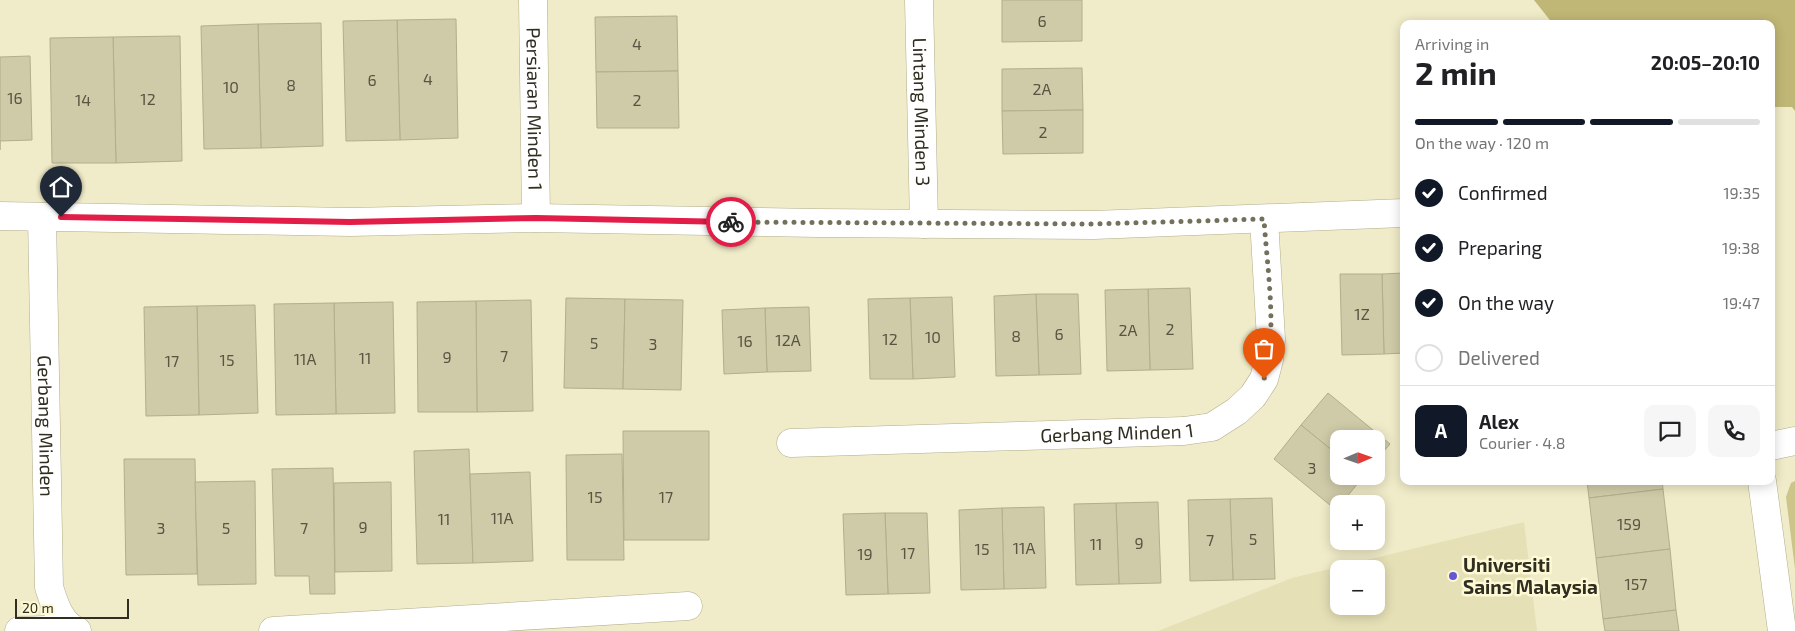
<!DOCTYPE html>
<meta charset="utf-8">
<style>
:root{--surface:#fff;--page:#f6f6f6;--text:#202124;--muted:#757577;--line:#e0e0e0;--accent:#111827}
body{margin:0;font-family:"Exo 2",sans-serif;background:var(--page);color:var(--text);height:100vh;display:flex;flex-direction:column;font-size:19px;white-space:nowrap}
*{box-sizing:border-box;margin:0}
p{font-size:16px;color:var(--muted)}
.icon{flex:none;width:28px;height:28px;fill:none;stroke:currentColor;stroke-width:2;stroke-linecap:round;stroke-linejoin:round}
.map{position:relative;flex:1;overflow:hidden}
.sheet{position:absolute;left:1400px;top:20px;width:375px;height:465px;display:flex;flex-direction:column;background:var(--surface);border-radius:10px;box-shadow:0 2px 12px #0003}
.sheet>*{flex:none}
.needle{width:32px;rotate:88deg}
.buttons{position:absolute;left:1330px;top:430px;display:grid;gap:10px}
.buttons a{display:grid;place-items:center;width:55px;height:55px;border-radius:10px;background:var(--surface);box-shadow:0 2px 12px #0003;font-size:25px}
.scale{position:absolute;left:15px;bottom:12px;width:114px;box-sizing:border-box;padding-left:5px;border:2px solid #302e20;border-top:0;font-size:14px;line-height:18px;white-space:nowrap;color:#302e20;-webkit-text-stroke:4px #fdf9d5;paint-order:stroke}
.pin{position:absolute;display:grid;place-items:center;width:42px;height:42px;color:#fff;margin:-51px -21px;border-radius:50% 50% 50% 0;rotate:-45deg;box-shadow:0 0 5px #0007}
.pin .icon{rotate:45deg}
.courier{position:absolute;display:grid;place-items:center;width:50px;height:50px;margin:-25px;border:4px solid #e11d48;border-radius:50%;background:#fff;color:#222;box-shadow:0 1px 6px #0007}
.overview em{font-style:normal;font-weight:700}
.overview div{display:flex;flex-direction:column-reverse}
.overview{display:flex;align-items:center;justify-content:space-between;height:85px;padding:0 15px}
h1{font-size:32px;font-weight:700;line-height:38px}
.bar{display:grid;grid-template-columns:repeat(4,1fr);gap:8px 5px;align-content:center;height:60px;padding:0 15px}
.bar i{height:6px;border-radius:4px;background:var(--line)}
.bar .on{background:var(--accent)}
.bar p{grid-column:span 4}
.line{display:flex;align-items:center;gap:12px;padding:0 15px;border-top:1px solid var(--line)}
.line div{flex:1}
.round{display:grid;place-items:center;flex:none;width:52px;height:52px;border-radius:10px;background:var(--page)}
ol{padding:0 15px;list-style:none}
li{display:flex;align-items:center;gap:15px;height:55px}
li p{margin-inline-start:auto}
li .icon{padding:5px;border-radius:50%;background:var(--accent);color:#fff;stroke-width:4}
li:last-child{color:var(--muted)}
li i{width:28px;height:28px;border:2px solid var(--line);border-radius:50%}
.map>svg:first-child{display:block}
</style>
<div class="map">
<svg width="1795" height="631" viewBox="0 0 1795 631">
<rect width="100%" height="100%" fill="#f0ebc8"/>
<path fill="#e6e0b6" fill-rule="evenodd" d="M 1524,522 L 1537,631 L 1158,631 L 1292,578 ZM 1339,569 L 1376,569 L 1376,606 L 1339,606 Z"/>
<path fill="#ccc488" d="M 1795,481 L 1795,569 L 1786,497 L 1791,483 Z"/>
<path fill="#c0b776" d="M 1534,0 L 1795,0 L 1795,111 L 1792,107 L 1771,107 L 1771,24 L 1553,24 Z"/>
<g fill="#cfcba8" stroke="#b2ae8c">
<path d="M 1002,0 L 1082,0 L 1082,41 L 1002,42 Z"/>
<path d="M 677,16 L 678,71 L 596,72 L 595,17 Z"/>
<path d="M 456,19 L 458,138 L 400,140 L 397,20 Z"/>
<path d="M 397,20 L 400,140 L 346,141 L 343,21 Z"/>
<path d="M 321,23 L 323,146 L 261,148 L 258,24 Z"/>
<path d="M 258,24 L 261,148 L 204,149 L 201,26 Z"/>
<path d="M 180,36 L 182,161 L 116,163 L 113,37 Z"/>
<path d="M 113,37 L 116,163 L 52,163 L 50,38 Z"/>
<path d="M 30,56 L 32,140 L 0,141 L 0,150 L 0,57 Z"/>
<path d="M 1082,68 L 1083,110 L 1002,111 L 1002,69 Z"/>
<path d="M 678,71 L 679,128 L 597,128 L 596,72 Z"/>
<path d="M 1083,110 L 1083,153 L 1003,154 L 1002,111 Z"/>
<path d="M 1404,273 L 1404,353 L 1384,354 L 1382,274 Z"/>
<path d="M 1340,274 L 1382,274 L 1384,354 L 1342,355 Z"/>
<path d="M 1190,288 L 1193,369 L 1150,370 L 1148,289 Z"/>
<path d="M 1148,289 L 1150,370 L 1107,371 L 1105,290 Z"/>
<path d="M 1036,294 L 1078,294 L 1081,374 L 1039,375 Z"/>
<path d="M 1036,294 L 1039,375 L 996,376 L 994,296 Z"/>
<path d="M 952,297 L 955,377 L 913,379 L 910,298 Z"/>
<path d="M 566,298 L 625,299 L 623,389 L 564,388 Z"/>
<path d="M 910,298 L 913,379 L 870,379 L 868,299 Z"/>
<path d="M 625,299 L 683,300 L 681,390 L 623,389 Z"/>
<path d="M 531,300 L 533,411 L 477,412 L 476,301 Z"/>
<path d="M 476,301 L 477,412 L 418,412 L 417,302 Z"/>
<path d="M 393,302 L 395,413 L 336,414 L 334,303 Z"/>
<path d="M 334,303 L 336,414 L 276,415 L 274,304 Z"/>
<path d="M 255,305 L 258,413 L 199,415 L 197,306 Z"/>
<path d="M 197,306 L 199,415 L 146,416 L 144,307 Z"/>
<path d="M 809,307 L 811,371 L 767,372 L 765,308 Z"/>
<path d="M 765,308 L 767,372 L 724,374 L 722,310 Z"/>
<path d="M 1328,393 L 1390,444 L 1376,460 L 1376,439 L 1339,439 L 1339,456 L 1301,425 Z"/>
<path d="M 1301,425 L 1339,456 L 1339,476 L 1363,477 L 1341,504 L 1339,504 L 1336,510 L 1274,459 Z"/>
<path d="M 623,431 L 709,431 L 709,540 L 624,540 Z"/>
<path d="M 469,449 L 473,563 L 417,564 L 414,451 Z"/>
<path d="M 622,454 L 624,560 L 567,560 L 566,455 Z"/>
<path d="M 124,459 L 195,459 L 197,574 L 126,575 Z"/>
<path d="M 333,468 L 335,594 L 310,594 L 309,576 L 275,576 L 272,469 Z"/>
<path d="M 530,472 L 533,561 L 473,563 L 470,474 Z"/>
<path d="M 255,481 L 256,584 L 198,585 L 195,482 Z"/>
<path d="M 1587,481 L 1662,481 L 1663,489 L 1589,498 Z"/>
<path d="M 391,482 L 392,571 L 335,572 L 334,483 Z"/>
<path d="M 1663,489 L 1670,549 L 1596,558 L 1589,498 Z"/>
<path d="M 1272,498 L 1275,579 L 1233,580 L 1230,499 Z"/>
<path d="M 1230,499 L 1233,580 L 1190,581 L 1188,500 Z"/>
<path d="M 1158,502 L 1161,583 L 1119,584 L 1116,503 Z"/>
<path d="M 1116,503 L 1119,584 L 1076,585 L 1074,504 Z"/>
<path d="M 1044,507 L 1046,588 L 1004,589 L 1002,508 Z"/>
<path d="M 1002,508 L 1004,589 L 961,590 L 959,510 Z"/>
<path d="M 885,513 L 927,513 L 930,593 L 888,594 Z"/>
<path d="M 885,513 L 888,594 L 846,595 L 843,514 Z"/>
<path d="M 1670,549 L 1676,610 L 1603,619 L 1596,558 Z"/>
<path d="M 1676,610 L 1679,631 L 1605,631 L 1603,619 Z"/>
</g>
<g fill="none" stroke-linecap="round" stroke-linejoin="round">
<defs>
<g id="minor">
<path id="s1" d="M 533,0 L 536,218"/>
<path id="s2" d="M 919,0 L 924,224"/>
<path d="M 0,216 L 350,222 L 536,218 L 817,223 L 1094,225 L 1404,213"/>
<path id="s3" d="M 42,217 L 49,587 C 54,603 60,624 77,631"/>
<path id="s4" d="M 791,443 L 1184,431 L 1212,427 L 1237,411 L 1253,396 L 1264,379 L 1269,360 L 1271,339 L 1264,219"/>
<path d="M 1771,446 L 1795,441"/>
<path d="M 1762,481 L 1782,631"/>
<path d="M 19,631 L 71,629"/>
<path d="M 273,631 L 688,606"/>
</g>
</defs>
<use href="#minor" stroke="#b1ad8b" stroke-width="29"/>
<use href="#minor" stroke="#fff" stroke-width="28"/>
</g>
<g fill="none" stroke-linecap="round" stroke-linejoin="round">
<path stroke="#73705b" stroke-width="5" stroke-dasharray="0 9" d="M 731,222 L 1094,224 L 1264,219 C 1267,268 1278,333 1264,379"/>
<path stroke="#e11d48" stroke-width="6" d="M 61,217 L 350,222 L 536,218 L 731,222"/>
</g>
<circle fill="#635ad3" stroke="#fdf9d5" stroke-width="2" cx="1453" cy="576" r="5"/>
<g text-anchor="middle" stroke-width="5" stroke-linejoin="round" paint-order="stroke">
<g font-size="16" fill="#585542">
<text x="1042" y="27">6</text>
<text x="637" y="50">4</text>
<text x="428" y="85">4</text>
<text x="372" y="86">6</text>
<text x="291" y="91">8</text>
<text x="231" y="93">10</text>
<text x="1042" y="95">2A</text>
<text x="15" y="104">16</text>
<text x="148" y="105">12</text>
<text x="83" y="106">14</text>
<text x="637" y="106">2</text>
<text x="1043" y="138">2</text>
<text x="1362" y="320">1Z</text>
<text x="1170" y="335">2</text>
<text x="1128" y="336">2A</text>
<text x="1059" y="340">6</text>
<text x="1016" y="342">8</text>
<text x="933" y="343">10</text>
<text x="890" y="345">12</text>
<text x="788" y="346">12A</text>
<text x="745" y="347">16</text>
<text x="594" y="349">5</text>
<text x="653" y="350">3</text>
<text x="504" y="362">7</text>
<text x="447" y="363">9</text>
<text x="365" y="364">11</text>
<text x="305" y="365">11A</text>
<text x="227" y="366">15</text>
<text x="172" y="367">17</text>
<text x="1312" y="474">3</text>
<text x="595" y="503">15</text>
<text x="666" y="503">17</text>
<text x="502" y="524">11A</text>
<text x="444" y="525">11</text>
<text x="1629" y="530">159</text>
<text x="363" y="533">9</text>
<text x="161" y="534">3</text>
<text x="226" y="534">5</text>
<text x="304" y="534">7</text>
<text x="1253" y="545">5</text>
<text x="1210" y="546">7</text>
<text x="1139" y="549">9</text>
<text x="1096" y="550">11</text>
<text x="1024" y="554">11A</text>
<text x="982" y="555">15</text>
<text x="908" y="559">17</text>
<text x="865" y="560">19</text>
<text x="1636" y="590">157</text>
</g>
<g font-size="19" fill="#302e20" stroke="#fdf9d5">
<text dy="7" stroke="none"><textPath href="#s1" startOffset="109">Persiaran Minden 1</textPath></text>
<text dy="7" stroke="none"><textPath href="#s2" startOffset="112">Lintang Minden 3</textPath></text>
<text dy="7" stroke="none"><textPath href="#s3" startOffset="209">Gerbang Minden</textPath></text>
<text dy="7" stroke="none"><textPath href="#s4" startOffset="326">Gerbang Minden 1</textPath></text>
</g>
<g font-size="19" font-weight="bold" fill="#302e20" stroke="#fdf9d5" text-anchor="start">
<text x="1463" y="572">Universiti<tspan x="1463" dy="22">Sains Malaysia</tspan></text>
</g>
</g>
</svg>
<div class="buttons">
<a><svg class="needle" viewBox="-14 -14 28 28"><path d="M0-13l5 13h-10z" fill="#e53935"/><path d="M0 13l5-13h-10z" fill="#757577"/></svg></a>
<a>+</a>
<a>−</a>
</div>
<div class="scale">20 m</div>
<div class="pin" style="left:1264px;top:379px;background:#ea580c"><svg class="icon" aria-label="bag" viewBox="0 0 24 24"><path d="M5 8h14l-1 12H6zM9 8a3 3 0 0 1 6 0"/></svg></div>
<div class="pin" style="left:61px;top:217px;background:#1f2937"><svg class="icon" aria-label="home" viewBox="0 0 24 24"><path d="M3 11l9-7 9 7M6 9v11h12V9"/></svg></div>
<div class="courier" style="left:731px;top:222px"><svg class="icon" aria-label="bike" viewBox="0 0 24 24"><circle cx="6" cy="16" r="4"/><circle cx="18" cy="16" r="4"/><path d="M6 16l4-8h5l3 8M10 8l3 8H6M13 5h3"/></svg></div>
<section class="sheet">
<div class="overview"><div><h1>2 min</h1><p>Arriving in</p></div><em>20:05–20:10</em></div>
<div class="bar"><i class="on"></i><i class="on"></i><i class="on"></i><i></i><p>On the way · 120 m</p></div>
<ol>
<li><svg class="icon" aria-label="check" viewBox="0 0 24 24"><path d="M5 12l5 5 9-10"/></svg>Confirmed<p>19:35</p></li>
<li><svg class="icon" aria-label="check" viewBox="0 0 24 24"><path d="M5 12l5 5 9-10"/></svg>Preparing<p>19:38</p></li>
<li><svg class="icon" aria-label="check" viewBox="0 0 24 24"><path d="M5 12l5 5 9-10"/></svg>On the way<p>19:47</p></li>
<li><i></i>Delivered</li>
</ol>
<div class="line" style="height:90px"><b class="round" style="background:var(--accent);color:#fff">A</b><div><b>Alex</b><p>Courier · 4.8</p></div><a class="round"><svg class="icon" aria-label="chat" viewBox="0 0 24 24"><path d="M4 5h16v11H9l-5 4z"/></svg></a><a class="round"><svg class="icon" aria-label="phone" viewBox="0 0 24 24"><path d="M5 4h4l2 5-3 2q2 4 5 5l2-3 5 2v4C11 20 4 13 5 4z"/></svg></a></div>
</section>
</div>
